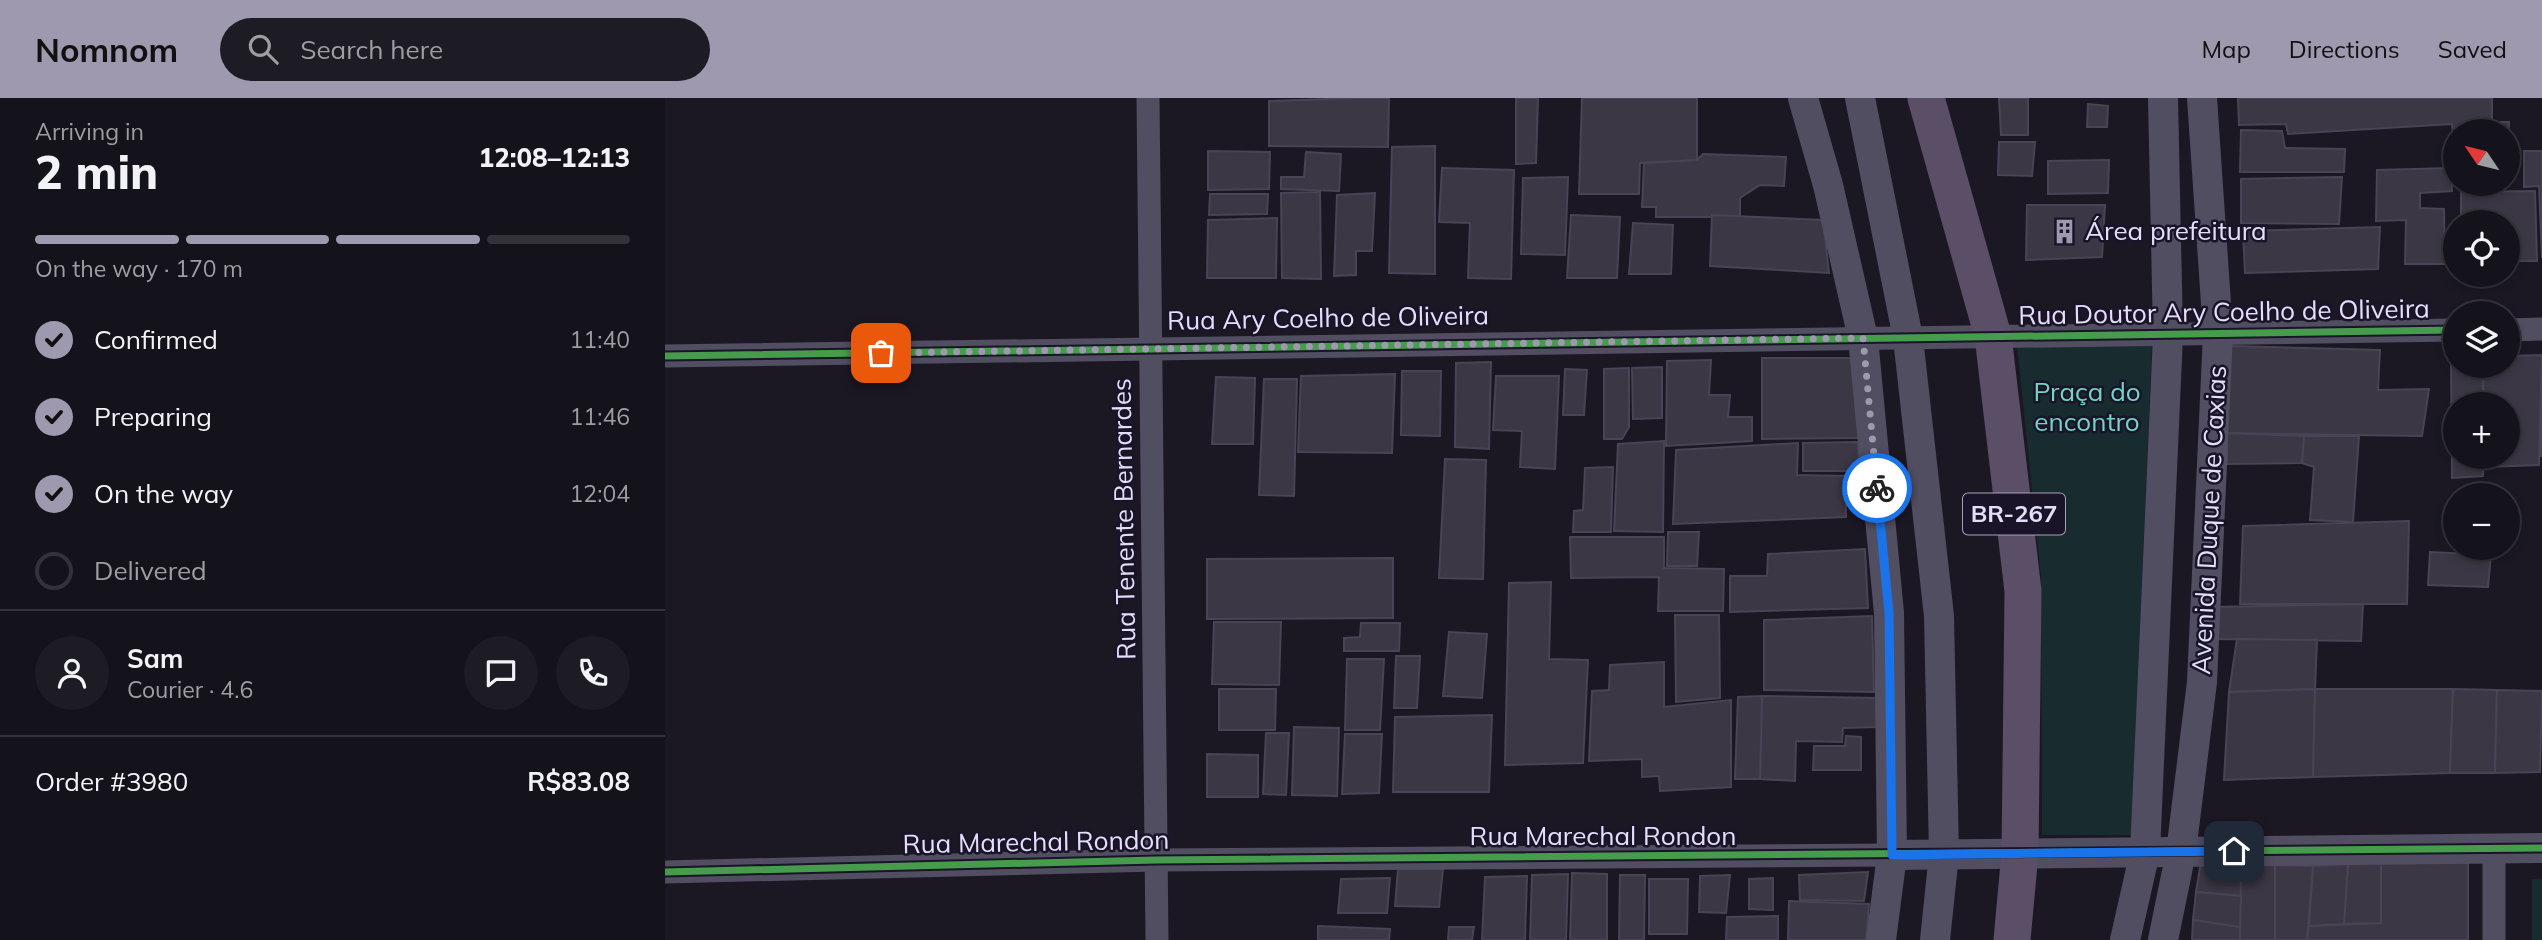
<!DOCTYPE html>
<meta charset="utf-8">
<style>
:root{--surface:#14121a;--page:#1d1b23;--text:#f1f3f6;--muted:#9d9ea2;--line:#333239;--accent:#9e99af}
body{margin:0;font-family:Mulish,sans-serif;background:var(--page);color:var(--text);height:100vh;display:flex;flex-direction:column;font-size:26px;white-space:nowrap}
*{box-sizing:border-box;margin:0}
p{font-size:23px;color:var(--muted)}
.icon{flex:none;width:38px;height:38px;fill:none;stroke:currentColor;stroke-width:2;stroke-linecap:round;stroke-linejoin:round}
.map{position:relative;flex:1;overflow:hidden}
.panel{display:flex;flex-direction:column;background:var(--surface);width:665px}
.panel>*{flex:none}
.needle{width:46px;rotate:305deg}
.controls{position:absolute;left:1778px;top:21px;display:grid;gap:14px}
.controls a{display:grid;place-items:center;width:77px;height:77px;border-radius:50%;background:var(--surface);box-shadow:0 4px 10px #0003,0 0 0 2px var(--line);font-size:35px}
.pin{position:absolute;display:grid;place-items:center;width:60px;height:60px;color:#fff;margin:-30px;border-radius:14px;box-shadow:0 4px 10px #0006}
.courier{position:absolute;display:grid;place-items:center;width:70px;height:70px;margin:-35px;border:5px solid #1a73e8;border-radius:50%;background:#fff;color:#222;box-shadow:0 2px 9px #0007}
.summary em{font-style:normal;font-weight:800}
.summary div{display:flex;flex-direction:column-reverse}
.summary{display:flex;align-items:center;justify-content:space-between;height:119px;padding:0 35px}
h1{font-size:46px;font-weight:800;line-height:52px}
.bar{display:grid;grid-template-columns:repeat(4,1fr);gap:10px 7px;align-content:center;height:84px;padding:0 35px}
.bar i{height:9px;border-radius:5px;background:var(--line)}
.bar .active{background:var(--accent)}
.bar p{grid-column:span 4}
.line{display:flex;align-items:center;gap:18px;padding:0 35px;border-top:2px solid var(--line)}
.line div{flex:1}
.round{display:grid;place-items:center;flex:none;width:74px;height:74px;border-radius:37px;background:var(--page)}
ol{padding:0 35px;list-style:none}
li{display:flex;align-items:center;gap:21px;height:77px}
li p{margin-inline-start:auto}
li .icon{padding:7px;border-radius:50%;background:var(--accent);color:#111;stroke-width:4}
li:last-child{color:var(--muted)}
li i{width:38px;height:38px;border:4px solid var(--line);border-radius:50%}
header{display:flex;align-items:center;gap:42px;box-sizing:border-box;height:98px;padding:0 35px;background:var(--accent);color:#111}
header strong{font-size:33px}
nav{display:flex;gap:38px;margin-inline-start:auto;font-size:24px}
.search{width:490px;height:63px;background:var(--page);display:flex;align-items:center;gap:18px;box-sizing:border-box;padding:0 24px;border-radius:38px;color:var(--muted);font-size:26px}
main{display:flex;flex:1;min-height:0}
.map>svg:first-child{display:block}
</style>
<header>
<strong>Nomnom</strong>
<div class="search"><svg class="icon" aria-label="search" viewBox="0 0 24 24"><circle cx="10" cy="10" r="6"/><path d="M15 15l6 6"/></svg>Search here</div>
<nav><a>Map</a><a>Directions</a><a>Saved</a></nav>
</header>
<main>
<section class="panel">
<div class="summary"><div><h1>2 min</h1><p>Arriving in</p></div><em>12:08–12:13</em></div>
<div class="bar"><i class="active"></i><i class="active"></i><i class="active"></i><i></i><p>On the way · 170 m</p></div>
<ol>
<li><svg class="icon" aria-label="check" viewBox="0 0 24 24"><path d="M5 12l5 5 9-10"/></svg>Confirmed<p>11:40</p></li>
<li><svg class="icon" aria-label="check" viewBox="0 0 24 24"><path d="M5 12l5 5 9-10"/></svg>Preparing<p>11:46</p></li>
<li><svg class="icon" aria-label="check" viewBox="0 0 24 24"><path d="M5 12l5 5 9-10"/></svg>On the way<p>12:04</p></li>
<li><i></i>Delivered</li>
</ol>
<div class="line" style="height:126px"><a class="round"><svg class="icon" aria-label="person" viewBox="0 0 24 24"><circle cx="12" cy="8" r="4"/><path d="M4 21q1-7 8-7t8 7"/></svg></a><div><b>Sam</b><p>Courier · 4.6</p></div><a class="round"><svg class="icon" aria-label="chat" viewBox="0 0 24 24"><path d="M4 5h16v11H9l-5 4z"/></svg></a><a class="round"><svg class="icon" aria-label="phone" viewBox="0 0 24 24"><path d="M5 4h4l2 5-3 2q2 4 5 5l2-3 5 2v4C11 20 4 13 5 4z"/></svg></a></div>
<div class="line" style="height:91px"><div>Order #3980</div><b>R$83.08</b></div>
</section>
<div class="map">
<svg width="1877" height="842" viewBox="0 0 1877 842">
<rect width="100%" height="100%" fill="#1b1823"/>
<g fill="#182c2f">
<path d="M 1487,246 L 1466,737 L 1377,737 L 1376,479 L 1352,247 Z"/>
<rect x="1867" y="781" width="10" height="61"/>
</g>
<g fill="#3b3744" stroke="#494455" stroke-width="2">
<path d="M 692,0 L 724,0 L 723,49 L 604,48 L 604,3 Z"/>
<path d="M 851,0 L 873,0 L 871,65 L 851,66 Z"/>
<path d="M 917,0 L 1032,0 L 1032,62 L 975,65 L 974,96 L 914,96 Z"/>
<path d="M 1334,0 L 1363,0 L 1363,37 L 1336,37 Z"/>
<path d="M 1573,0 L 1827,0 L 1827,24 L 1844,24 L 1843,41 L 1843,33 L 1790,33 L 1790,63 L 1787,26 L 1623,36 L 1621,26 L 1574,27 Z"/>
<path d="M 1423,6 L 1443,8 L 1442,29 L 1422,29 Z"/>
<path d="M 1576,32 L 1617,33 L 1620,50 L 1680,51 L 1679,74 L 1575,74 Z"/>
<path d="M 1334,44 L 1370,44 L 1367,78 L 1333,77 Z"/>
<path d="M 770,48 L 770,176 L 724,175 L 727,49 Z"/>
<path d="M 543,53 L 605,54 L 604,91 L 543,92 Z"/>
<path d="M 1859,53 L 1877,53 L 1877,160 L 1874,88 L 1859,89 Z"/>
<path d="M 641,54 L 676,56 L 674,93 L 616,91 L 616,79 L 639,79 Z"/>
<path d="M 1038,56 L 1121,59 L 1119,88 L 1095,87 L 1075,100 L 1075,119 L 991,119 L 991,109 L 977,109 L 979,65 L 1032,62 Z"/>
<path d="M 1444,62 L 1443,95 L 1383,96 L 1383,63 Z"/>
<path d="M 777,70 L 849,72 L 846,181 L 803,180 L 805,125 L 774,124 Z"/>
<path d="M 1786,70 L 1787,93 L 1755,95 L 1755,110 L 1779,111 L 1780,166 L 1740,166 L 1741,122 L 1711,123 L 1712,72 Z"/>
<path d="M 903,79 L 900,157 L 856,156 L 858,80 Z"/>
<path d="M 1677,79 L 1674,126 L 1576,125 L 1576,81 Z"/>
<path d="M 1870,93 L 1872,163 L 1843,163 L 1843,124 L 1796,124 L 1796,94 Z"/>
<path d="M 655,94 L 656,181 L 617,180 L 616,95 Z"/>
<path d="M 710,95 L 707,153 L 691,153 L 691,177 L 669,178 L 672,97 Z"/>
<path d="M 545,96 L 603,96 L 602,116 L 544,117 Z"/>
<path d="M 1362,107 L 1440,107 L 1437,159 L 1361,162 Z"/>
<path d="M 906,117 L 955,119 L 952,180 L 902,180 Z"/>
<path d="M 1047,117 L 1158,122 L 1164,175 L 1045,168 Z"/>
<path d="M 612,120 L 611,180 L 542,180 L 543,122 Z"/>
<path d="M 968,125 L 1008,127 L 1006,176 L 964,176 Z"/>
<path d="M 1715,129 L 1713,171 L 1580,175 L 1578,133 Z"/>
<path d="M 1566,248 L 1715,252 L 1713,292 L 1764,291 L 1757,338 L 1562,335 Z"/>
<path d="M 1877,257 L 1874,367 L 1821,369 L 1820,359 L 1843,359 L 1843,306 L 1819,306 L 1818,268 L 1843,268 L 1843,258 Z"/>
<path d="M 1786,259 L 1790,259 L 1790,268 L 1818,268 L 1818,306 L 1790,306 L 1790,359 L 1818,359 L 1818,378 L 1787,380 Z"/>
<path d="M 1097,260 L 1192,260 L 1193,340 L 1097,341 Z"/>
<path d="M 1046,262 L 1044,297 L 1065,297 L 1063,319 L 1087,319 L 1087,343 L 1001,348 L 1002,263 Z"/>
<path d="M 826,264 L 824,351 L 790,349 L 791,265 Z"/>
<path d="M 997,269 L 997,320 L 968,321 L 967,270 Z"/>
<path d="M 964,270 L 964,329 L 957,341 L 939,341 L 939,271 Z"/>
<path d="M 900,271 L 922,272 L 919,317 L 898,317 Z"/>
<path d="M 737,273 L 776,273 L 775,338 L 736,337 Z"/>
<path d="M 730,276 L 727,355 L 633,354 L 636,278 Z"/>
<path d="M 831,278 L 894,278 L 890,371 L 855,369 L 857,333 L 828,332 Z"/>
<path d="M 1877,278 L 1877,358 L 1875,358 Z"/>
<path d="M 551,279 L 590,280 L 588,346 L 547,346 Z"/>
<path d="M 599,281 L 632,281 L 629,398 L 594,397 Z"/>
<path d="M 1562,335 L 1639,338 L 1637,365 L 1562,366 Z"/>
<path d="M 1639,338 L 1694,338 L 1688,424 L 1645,422 L 1649,369 L 1637,365 Z"/>
<path d="M 999,343 L 998,434 L 949,433 L 953,346 Z"/>
<path d="M 1193,344 L 1194,373 L 1138,373 L 1138,345 Z"/>
<path d="M 1133,345 L 1132,377 L 1181,378 L 1181,419 L 1008,426 L 1011,352 Z"/>
<path d="M 780,361 L 821,362 L 818,481 L 774,480 Z"/>
<path d="M 948,369 L 946,434 L 908,434 L 909,413 L 918,412 L 920,370 Z"/>
<path d="M 1744,423 L 1742,506 L 1575,506 L 1578,428 Z"/>
<path d="M 1003,434 L 1034,434 L 1032,468 L 1002,468 Z"/>
<path d="M 905,439 L 999,439 L 999,470 L 1059,471 L 1058,513 L 993,513 L 994,479 L 906,480 Z"/>
<path d="M 1200,451 L 1203,510 L 1065,514 L 1065,478 L 1102,478 L 1103,456 Z"/>
<path d="M 1765,454 L 1826,457 L 1823,489 L 1763,487 Z"/>
<path d="M 728,460 L 728,520 L 542,521 L 542,461 Z"/>
<path d="M 886,484 L 884,561 L 923,562 L 918,665 L 840,667 L 844,485 Z"/>
<path d="M 1698,506 L 1696,543 L 1550,541 L 1549,509 Z"/>
<path d="M 1010,517 L 1054,517 L 1055,600 L 1011,604 Z"/>
<path d="M 1207,518 L 1209,594 L 1099,592 L 1099,522 Z"/>
<path d="M 549,524 L 616,524 L 614,587 L 547,586 Z"/>
<path d="M 696,525 L 735,525 L 734,553 L 679,553 L 679,540 L 695,539 Z"/>
<path d="M 784,534 L 822,536 L 817,600 L 778,598 Z"/>
<path d="M 1572,541 L 1652,542 L 1650,591 L 1564,594 Z"/>
<path d="M 731,558 L 755,558 L 752,610 L 729,610 Z"/>
<path d="M 682,561 L 719,561 L 715,632 L 680,632 Z"/>
<path d="M 999,564 L 999,609 L 1066,602 L 1066,689 L 995,693 L 994,678 L 977,679 L 977,661 L 924,663 L 927,593 L 944,592 L 945,567 Z"/>
<path d="M 554,591 L 611,591 L 610,632 L 554,632 Z"/>
<path d="M 1650,591 L 1648,679 L 1559,682 L 1564,594 Z"/>
<path d="M 1650,591 L 1788,591 L 1785,675 L 1648,679 Z"/>
<path d="M 1788,591 L 1832,592 L 1830,675 L 1785,675 Z"/>
<path d="M 1832,592 L 1877,593 L 1875,674 L 1830,675 Z"/>
<path d="M 1097,598 L 1213,600 L 1212,629 L 1178,630 L 1177,644 L 1131,643 L 1130,683 L 1095,681 Z"/>
<path d="M 1097,598 L 1095,681 L 1070,681 L 1073,599 Z"/>
<path d="M 827,617 L 824,694 L 728,694 L 730,619 Z"/>
<path d="M 629,629 L 674,630 L 672,698 L 627,697 Z"/>
<path d="M 601,635 L 624,635 L 621,697 L 598,696 Z"/>
<path d="M 680,636 L 717,636 L 714,695 L 677,696 Z"/>
<path d="M 1181,638 L 1196,639 L 1196,672 L 1148,672 L 1149,648 L 1180,648 Z"/>
<path d="M 542,656 L 593,657 L 593,699 L 542,699 Z"/>
<path d="M 1803,762 L 1803,842 L 1642,842 L 1644,828 L 1716,825 L 1716,763 Z"/>
<path d="M 1536,763 L 1576,766 L 1576,798 L 1531,794 Z"/>
<path d="M 1716,763 L 1716,825 L 1679,826 L 1683,766 Z"/>
<path d="M 1576,766 L 1610,767 L 1610,842 L 1575,842 Z"/>
<path d="M 1683,766 L 1679,826 L 1644,828 L 1648,768 Z"/>
<path d="M 1610,767 L 1648,768 L 1642,842 L 1610,842 Z"/>
<path d="M 733,771 L 778,771 L 774,809 L 730,808 Z"/>
<path d="M 1203,774 L 1199,803 L 1135,802 L 1134,777 Z"/>
<path d="M 907,775 L 942,776 L 942,842 L 905,842 Z"/>
<path d="M 903,776 L 901,842 L 865,842 L 867,777 Z"/>
<path d="M 955,777 L 980,777 L 979,842 L 954,842 Z"/>
<path d="M 1065,777 L 1061,815 L 1034,814 L 1035,778 Z"/>
<path d="M 862,778 L 860,842 L 817,842 L 820,779 Z"/>
<path d="M 725,780 L 722,815 L 673,815 L 676,781 Z"/>
<path d="M 1108,780 L 1108,812 L 1084,811 L 1084,781 Z"/>
<path d="M 984,781 L 1023,781 L 1022,836 L 984,836 Z"/>
<path d="M 1531,794 L 1576,798 L 1575,829 L 1528,822 Z"/>
<path d="M 1124,803 L 1204,806 L 1201,842 L 1123,842 Z"/>
<path d="M 1113,818 L 1113,842 L 1061,842 L 1062,819 Z"/>
<path d="M 1528,822 L 1575,829 L 1575,842 L 1527,842 Z"/>
<path d="M 653,828 L 725,831 L 724,842 L 653,842 Z"/>
<path d="M 784,829 L 809,829 L 807,842 L 783,842 Z"/>
</g>
<g fill="none" stroke-linecap="round" stroke-linejoin="round">
<g stroke="#514e62" stroke-width="23">
<path d="M 483,0 L 492,842"/>
<path d="M 1843,232 L 1877,231"/>
<path d="M 0,258 L 1790,232"/>
<path d="M 1829,751 L 1829,842"/>
<path d="M 0,774 L 491,762 L 1227,757"/>
</g>
<g stroke="#514e62" stroke-width="30">
<path d="M 1138,0 L 1163,87 L 1198,240 L 1224,515 L 1227,757 L 1216,842"/>
<path d="M 1195,0 L 1243,240 L 1274,518 L 1279,756 L 1270,842"/>
<path d="M 1227,757 L 1877,750"/>
<path d="M 1460,842 L 1480,754 L 1503,237 L 1498,0"/>
<path d="M 1498,842 L 1516,754 L 1537,584 L 1553,235 L 1537,0"/>
</g>
<path stroke="#5a4f66" stroke-width="37" d="M 1261,0 L 1328,238 L 1358,493 L 1355,755 L 1347,842"/>
<defs>
<g id="cycleway">
<path d="M 0,258 L 1790,232"/>
<path d="M 0,774 L 491,762 L 1877,750"/>
</g>
</defs>
<use href="#cycleway" stroke="#191427" stroke-width="11"/>
<use href="#cycleway" stroke="#469c4c" stroke-width="7"/>
</g>
<g fill="none" stroke-linecap="round" stroke-linejoin="round">
<path stroke="#9e99af" stroke-width="7" stroke-dasharray="0 12.6" d="M 216,255 L 1198,240 L 1212,390"/>
<path stroke="#1a73e8" stroke-width="9" d="M 1212,390 L 1224,515 L 1227,757 L 1569,753"/>
</g>
<defs>
<symbol id="building-bare" viewBox="-9 -9 18 18"><path d="M-4-6H4V6H1V3H-1V6H-4ZM-2.5-4.3h1.7v1.8h-1.7ZM.8-4.3h1.7v1.8H.8ZM-2.5-1h1.7V.8h-1.7ZM.8-1h1.7V.8H.8Z" fill="#9e99af" stroke="#191427" stroke-width="2.5" paint-order="stroke"/></symbol>
</defs>
<g fill-rule="evenodd">
<use href="#building-bare" x="1382" y="116" width="35" height="35"/>
</g>
<g text-anchor="middle" stroke-width="5" stroke-linejoin="round" paint-order="stroke">
<rect fill="#191427" stroke="#a8a1bb" stroke-width="2" x="1298" y="395.5" width="102" height="41" rx="5"/>
<g font-size="24" font-weight="bold" fill="#e5defb">
<text x="1349" y="424">BR-267</text>
</g>
<g font-size="26" fill="#e5defb" stroke="#191427" text-anchor="start">
<text x="1420" y="142">Área prefeitura</text>
</g>
<g font-size="26" fill="#e5defb" stroke="#191427">
<text transform="translate(1559 214) rotate(-1)" y="9">Rua Doutor Ary Coelho de Oliveira</text>
<text transform="translate(663 220) rotate(-1)" y="9">Rua Ary Coelho de Oliveira</text>
<text transform="translate(459 421) rotate(-91)" y="9">Rua Tenente Bernardes</text>
<text transform="translate(1544 422) rotate(-87)" y="9">Avenida Duque de Caxias</text>
<text x="938" y="747">Rua Marechal Rondon</text>
<text transform="translate(371 744) rotate(-1)" y="9">Rua Marechal Rondon</text>
</g>
<g font-size="26" fill="#72d3c6" stroke="#191427">
<text x="1422" y="303">Praça do<tspan x="1422" dy="30">encontro</tspan></text>
</g>
</g>
</svg>
<div class="controls">
<a><svg class="needle" viewBox="-14 -14 28 28"><path d="M0-13l5 13h-10z" fill="#e53935"/><path d="M0 13l5-13h-10z" fill="#9d9ea2"/></svg></a>
<a><svg class="icon" aria-label="locate" viewBox="0 0 24 24"><circle cx="12" cy="12" r="6"/><path d="M12 2v4M12 18v4M2 12h4M18 12h4"/></svg></a>
<a><svg class="icon" aria-label="layers" viewBox="0 0 24 24"><path d="M12 4l9 5-9 5-9-5zM3 14l9 5 9-5"/></svg></a>
<a>+</a>
<a>−</a>
</div>
<div class="pin" style="left:216px;top:255px;background:#ea580c"><svg class="icon" aria-label="bag" viewBox="0 0 24 24"><path d="M5 8h14l-1 12H6zM9 8a3 3 0 0 1 6 0"/></svg></div>
<div class="pin" style="left:1569px;top:753px;background:#1f2937"><svg class="icon" aria-label="home" viewBox="0 0 24 24"><path d="M3 11l9-7 9 7M6 9v11h12V9"/></svg></div>
<div class="courier" style="left:1212px;top:390px"><svg class="icon" aria-label="bike" viewBox="0 0 24 24"><circle cx="6" cy="16" r="4"/><circle cx="18" cy="16" r="4"/><path d="M6 16l4-8h5l3 8M10 8l3 8H6M13 5h3"/></svg></div>
</div>
</main>
